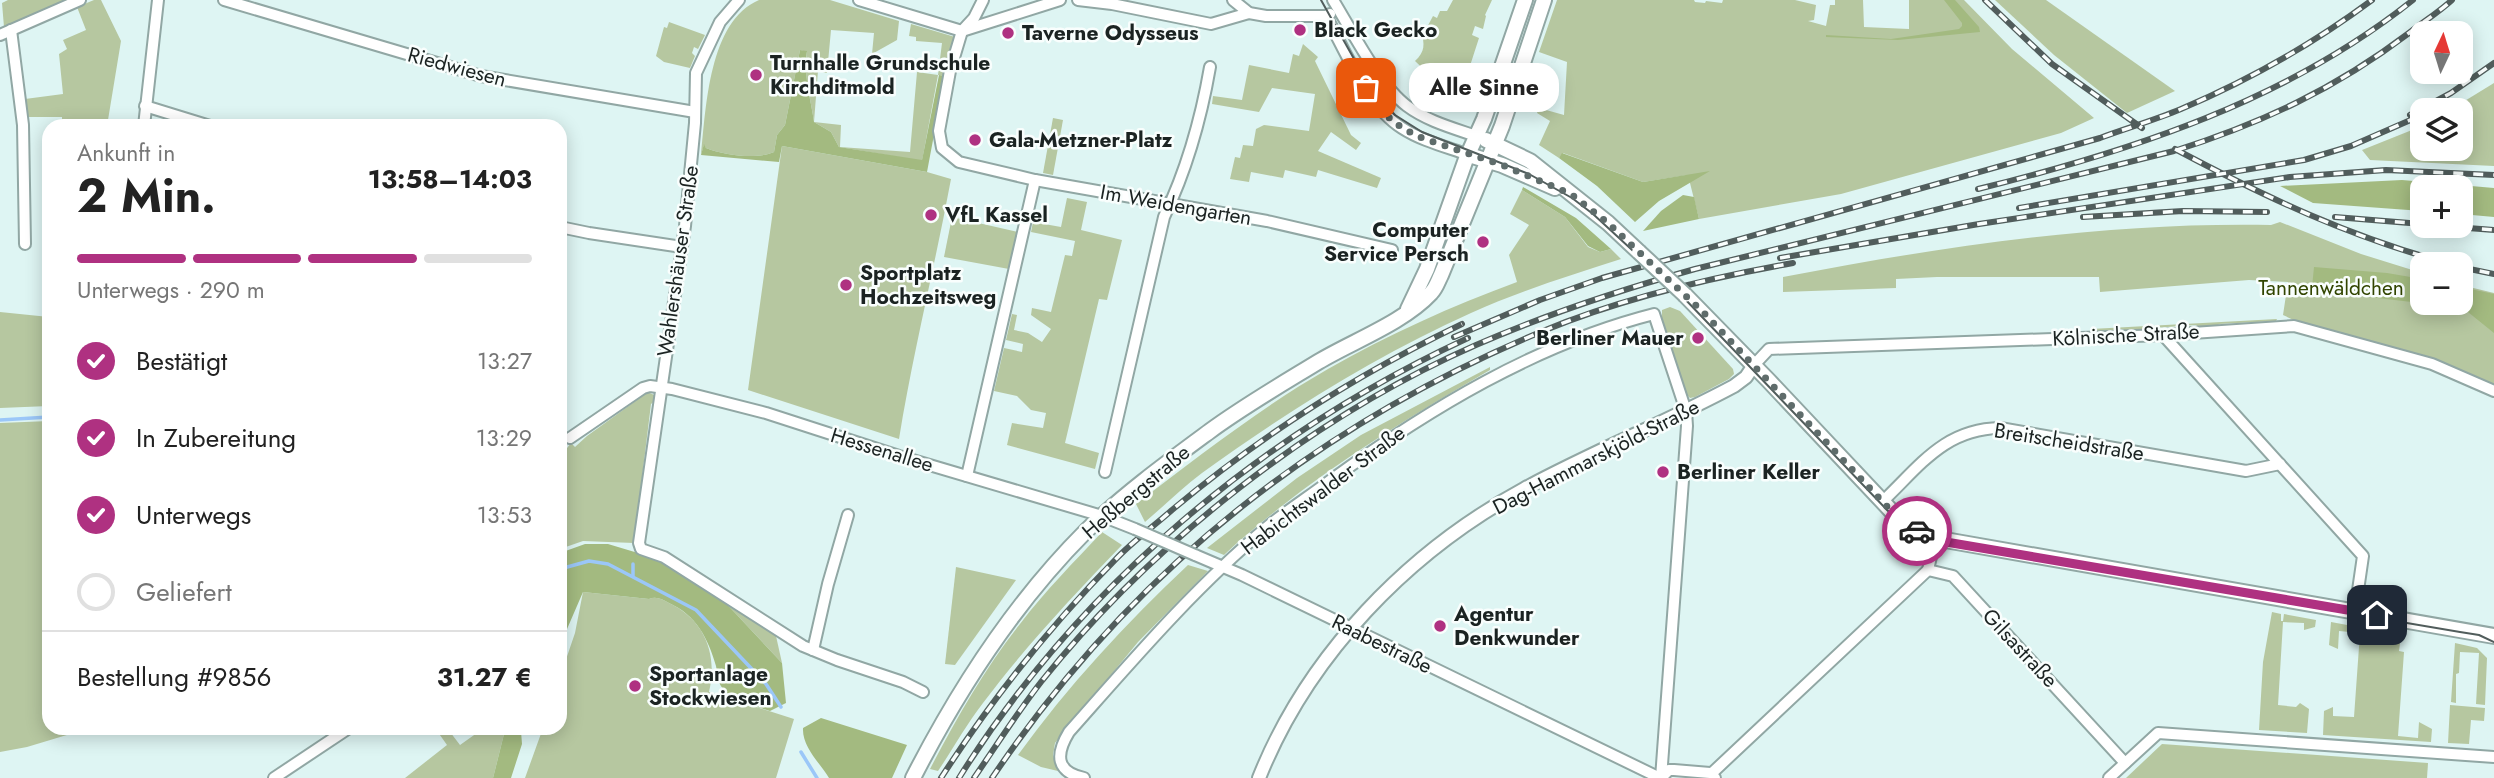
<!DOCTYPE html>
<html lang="de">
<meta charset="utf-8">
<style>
:root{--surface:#fff;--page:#f2f2f2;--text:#222;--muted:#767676;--line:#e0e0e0;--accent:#af3181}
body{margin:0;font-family:Jost,sans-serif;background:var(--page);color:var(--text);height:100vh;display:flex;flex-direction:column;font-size:26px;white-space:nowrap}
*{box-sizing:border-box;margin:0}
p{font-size:23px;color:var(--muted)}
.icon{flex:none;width:38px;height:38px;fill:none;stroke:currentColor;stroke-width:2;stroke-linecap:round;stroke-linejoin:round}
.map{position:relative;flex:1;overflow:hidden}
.details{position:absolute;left:42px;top:119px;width:525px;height:616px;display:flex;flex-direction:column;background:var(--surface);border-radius:21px;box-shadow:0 4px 18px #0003}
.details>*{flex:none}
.needle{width:46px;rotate:4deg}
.tools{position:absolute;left:2410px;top:21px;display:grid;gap:14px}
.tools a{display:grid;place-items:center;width:63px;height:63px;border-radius:14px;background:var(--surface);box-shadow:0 4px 18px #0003;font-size:35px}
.pin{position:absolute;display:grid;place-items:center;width:60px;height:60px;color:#fff;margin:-30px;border-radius:14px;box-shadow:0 4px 10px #0006}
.courier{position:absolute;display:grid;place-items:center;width:70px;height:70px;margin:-35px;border:5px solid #af3181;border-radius:50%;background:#fff;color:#222;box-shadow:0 2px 9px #0007}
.bubble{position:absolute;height:49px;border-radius:21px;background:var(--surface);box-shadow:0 4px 18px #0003;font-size:23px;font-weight:700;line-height:49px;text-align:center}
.head em{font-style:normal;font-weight:700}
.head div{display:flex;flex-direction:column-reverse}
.head{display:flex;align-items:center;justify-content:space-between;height:119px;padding:0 35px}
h1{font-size:46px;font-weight:700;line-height:52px}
.bar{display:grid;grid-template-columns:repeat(4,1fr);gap:10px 7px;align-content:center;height:84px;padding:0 35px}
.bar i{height:9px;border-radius:5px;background:var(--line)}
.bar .active{background:var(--accent)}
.bar p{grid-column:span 4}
.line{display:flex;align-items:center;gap:18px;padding:0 35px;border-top:2px solid var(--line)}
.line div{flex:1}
ol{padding:0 35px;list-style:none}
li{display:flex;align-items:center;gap:21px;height:77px}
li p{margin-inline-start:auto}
li .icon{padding:7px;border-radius:50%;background:var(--accent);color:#fff;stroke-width:4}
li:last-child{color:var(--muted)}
li i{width:38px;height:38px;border:4px solid var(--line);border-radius:50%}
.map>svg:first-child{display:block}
</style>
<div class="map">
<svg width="2494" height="778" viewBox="0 0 2494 778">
<rect width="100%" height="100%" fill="#def5f3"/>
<g fill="#b6c7a0">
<path d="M 8,0 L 65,0 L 4,27 L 2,3 Z"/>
<path d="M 94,0 L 101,0 L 121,41 L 107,126 L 62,126 L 62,117 L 26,117 L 25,99 L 63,94 L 59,54 L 67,49 L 63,40 L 86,30 L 77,7 Z"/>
<path d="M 759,0 L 830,0 L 899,21 L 897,40 L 872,54 L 874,33 L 831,30 L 827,73 L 818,71 L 814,122 L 841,125 L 840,147 L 910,152 L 917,72 L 938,75 L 942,43 L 916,41 L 916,37 L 909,36 L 911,24 L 955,37 L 945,76 L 938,75 L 922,161 L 839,147 L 831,132 L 814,122 C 811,99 803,75 807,52 L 800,50 L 785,125 L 777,135 L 774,152 C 756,160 724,155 706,148 L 704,145 L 701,155 C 706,107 709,21 759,0 Z"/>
<path d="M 1453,0 L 1492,0 L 1485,15 L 1486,16 L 1483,29 L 1475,26 L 1472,35 L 1479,38 L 1468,72 L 1481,77 L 1478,85 L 1457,78 L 1453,88 C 1440,80 1426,72 1415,61 C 1425,52 1425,44 1421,32 L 1424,33 L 1433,16 L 1437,18 L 1440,11 L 1447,11 Z"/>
<path d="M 1557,0 L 1694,0 L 1695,2 L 1705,3 L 1706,1 L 1722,3 L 1723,0 L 1795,0 L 1816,5 L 1814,20 L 1808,21 L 1826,26 L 1830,5 L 1835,5 L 1835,0 L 1863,0 L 1864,27 L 1909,29 L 1909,0 L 1964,0 L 2012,49 L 2094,118 L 2061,133 L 1841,194 L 1699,219 L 1688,175 L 1643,182 L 1563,153 L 1559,158 L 1539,145 L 1550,121 L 1537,113 L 1539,108 L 1564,115 L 1567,62 L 1539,52 Z"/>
<path d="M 1995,0 L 2046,0 L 2175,91 L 2127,113 L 2054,55 Z"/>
<path d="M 669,22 L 705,35 L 698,49 L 694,47 L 692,53 L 695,56 L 690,68 L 664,62 L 656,56 L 664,27 L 667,28 Z"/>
<path d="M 1303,44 L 1318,57 L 1315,61 L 1351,135 L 1361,143 L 1356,150 L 1331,132 L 1318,151 L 1381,178 L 1377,188 L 1318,170 L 1316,177 L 1285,170 L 1283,178 L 1251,172 L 1249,182 L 1230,179 L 1235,157 L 1240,158 L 1243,145 L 1253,146 L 1256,129 L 1264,125 L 1309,131 L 1315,94 L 1272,88 L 1259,112 L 1212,104 L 1213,96 L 1242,100 L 1249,65 L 1289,73 L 1293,54 L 1299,56 Z"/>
<path d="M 2494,83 L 2494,166 L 2370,160 L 2362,150 L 2422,126 L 2422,149 L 2460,149 L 2460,110 L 2450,110 Z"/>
<path d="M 1053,118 L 1063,120 L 1053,175 L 1043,173 Z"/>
<path d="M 782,146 L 927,172 L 951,179 C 935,266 913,352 899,439 L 748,390 Z"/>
<path d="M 1522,190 L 1565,217 L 1588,247 L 1600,252 L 1611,249 L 1621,259 C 1571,275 1520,291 1471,313 C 1377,355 1285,413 1202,473 C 1182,488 1164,506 1145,522 L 1136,504 C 1198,457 1260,408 1328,369 C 1389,334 1452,306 1517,282 L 1509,255 L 1529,225 L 1510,214 Z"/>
<path d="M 1067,198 L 1087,202 L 1081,230 L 1122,240 L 1107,300 L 1099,299 L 1065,443 L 1099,453 L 1095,469 L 1007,445 L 1012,423 L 1043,428 L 1046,413 L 1031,410 L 1017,396 L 994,391 L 1004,348 L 1022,352 L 1023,344 L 1006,340 L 1012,314 L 1017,315 L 1014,330 L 1028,333 L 1042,342 L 1051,329 L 1031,315 L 1032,308 L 1051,312 L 1065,255 L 1072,256 L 1075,241 L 1031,232 L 1033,222 L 1061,227 Z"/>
<path d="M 952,217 L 1018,232 L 1009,269 L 944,257 Z"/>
<path d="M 2280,222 L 2361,254 L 2422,273 L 2422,303 L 2460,303 L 2461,285 L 2494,293 L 2494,385 L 2426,357 L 2302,324 L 2283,315 L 2288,282 L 2249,280 L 2100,292 L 2099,277 L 1937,277 L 1896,279 L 1896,288 L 1783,292 L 1783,277 C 1944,246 2107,222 2271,225 Z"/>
<path d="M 1670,307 L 1680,311 L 1733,369 L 1734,374 L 1729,379 L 1695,397 L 1690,398 L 1686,394 L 1662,318 L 1662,310 Z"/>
<path d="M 0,312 L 49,317 L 49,406 L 0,408 Z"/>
<path d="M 2277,319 L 2276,321 L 2219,324 L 2217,327 L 2200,328 L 2196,325 L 2153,328 L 2150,331 L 2126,332 L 2123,329 L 2091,332 L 2091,329 Z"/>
<path d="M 1490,367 L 1490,370 C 1397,424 1303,482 1224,555 L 1207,548 L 1297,478 L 1361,435 Z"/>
<path d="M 648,392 L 656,396 L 655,401 L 651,404 L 634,543 L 583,541 L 560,549 L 560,457 L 571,443 L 575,447 L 587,436 Z"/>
<path d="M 49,421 L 49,728 L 90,728 L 27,747 L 0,752 L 0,423 Z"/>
<path d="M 1102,532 L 1122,545 C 1073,596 1025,647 983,703 C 966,725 953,749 938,771 L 930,769 C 956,719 985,668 1020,624 C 1045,591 1074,562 1102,532 Z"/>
<path d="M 1188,565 L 1208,571 L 1138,642 L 1055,743 L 1053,755 L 1058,771 L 1041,767 L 1018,755 C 1068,686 1126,623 1188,565 Z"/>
<path d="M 956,567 L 1016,580 L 955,665 L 945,664 Z"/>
<path d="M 583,592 L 649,599 C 656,596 662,599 669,603 C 705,620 718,655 709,692 L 794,719 L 776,778 L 525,778 L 543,728 L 560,728 L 560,677 L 575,633 Z"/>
<path d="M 722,599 L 773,632 L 776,636 L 782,663 Z"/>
<path d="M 2272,612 L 2281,614 L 2281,621 L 2283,621 L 2284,614 L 2316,620 L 2315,627 L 2304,630 L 2304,623 L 2283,622 L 2278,705 L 2296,707 L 2300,703 L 2309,709 L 2307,733 L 2259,730 L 2263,662 Z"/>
<path d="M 2331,622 L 2401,635 L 2399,651 L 2404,652 L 2398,736 L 2418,738 L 2419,722 L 2432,729 L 2431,742 L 2323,735 L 2324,711 L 2333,707 L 2333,716 L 2354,717 L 2360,633 L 2339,631 L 2338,649 L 2329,645 Z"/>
<path d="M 2455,643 L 2477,648 L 2487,658 L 2485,705 L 2476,704 L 2479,653 L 2460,652 L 2459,673 L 2456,674 L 2456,703 L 2451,702 Z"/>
<path d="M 2450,705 L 2485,708 L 2484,721 L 2471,720 L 2469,744 L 2448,743 Z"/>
<path d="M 435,728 L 447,728 L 460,745 L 484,728 L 502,728 L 504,734 L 493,778 L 405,778 L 447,745 Z"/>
<path d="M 2162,744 L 2428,763 L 2427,778 L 2126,778 Z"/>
</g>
<g fill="#a3ba80">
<path d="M 1944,0 L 1955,0 L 1979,27 L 1980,32 L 1898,40 L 1826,37 L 1826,35 L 1891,39 L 1959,29 L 1962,26 L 1962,23 Z"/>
<path d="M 800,50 L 807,51 C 803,75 811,99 814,122 L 831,132 L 839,147 L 922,160 L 939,75 L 945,76 L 927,172 L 782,146 L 779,162 L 701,155 L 704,144 L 706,148 C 724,155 756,160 774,152 L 777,135 L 785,125 Z"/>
<path d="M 1562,153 L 1643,182 L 1710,171 L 1659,201 L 1635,222 L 1597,186 L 1559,158 Z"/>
<path d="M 2402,180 L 2494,188 L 2494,217 L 2461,214 L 2460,187 L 2422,187 L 2422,211 L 2313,203 L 2280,186 Z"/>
<path d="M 1523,187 L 1576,218 L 1611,249 L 1600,252 L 1588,246 L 1565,217 L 1522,190 Z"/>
<path d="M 1683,195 L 1694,197 L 1699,219 L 1643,231 L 1661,211 Z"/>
<path d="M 2314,267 L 2387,273 L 2422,279 L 2422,303 L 2460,303 L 2461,287 L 2494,294 L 2494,333 L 2463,308 L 2326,292 L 2312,287 Z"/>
<path d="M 585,544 L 608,544 L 638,553 L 667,565 L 722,599 L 782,663 L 786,703 L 770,711 C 756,706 735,702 725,691 C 717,683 718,676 716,666 C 708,638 696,615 669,603 C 662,599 656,596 649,599 L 583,592 L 564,636 L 560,635 L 560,553 Z"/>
<path d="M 821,718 L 907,745 L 892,778 L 829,778 C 820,763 802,747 803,728 Z"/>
<path d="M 502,728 L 521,731 L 522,744 L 511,778 L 493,778 L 504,734 Z"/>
</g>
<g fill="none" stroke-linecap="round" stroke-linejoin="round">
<g stroke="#9bc7f8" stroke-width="3.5">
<path d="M 0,420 L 49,417"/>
<path d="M 633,564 L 633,576"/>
<path d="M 560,569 L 589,561 L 608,564 L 696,610 L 766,684 L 781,707"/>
<path d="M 801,752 L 817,778"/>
</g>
<defs>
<g id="minor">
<path d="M 224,0 L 481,76 L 695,112"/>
<path d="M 739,0 L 720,22 L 696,73 L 695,123 L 685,226 L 639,543 L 641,549 L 664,557 L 803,646 L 837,660 L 903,682 L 923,692"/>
<path d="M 859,0 L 962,31 L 1060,0"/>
<path d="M 983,0 L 974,18 L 962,31 L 950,71 L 939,131 L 942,148 L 959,162 L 1035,180 L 1267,221 L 1392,250"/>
<path d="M 1078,0 L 1112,4 L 1211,24 L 1249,13"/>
<path d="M 1233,0 L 1249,13 L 1266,16 L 1326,16 L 1330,14"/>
<path d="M 1333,0 C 1352,31 1379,85 1407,106 C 1427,121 1453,128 1476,136"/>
<path d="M 1326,16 C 1346,52 1367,106 1402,128 C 1422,141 1447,147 1469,155"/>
<path d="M 11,30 L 23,125 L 25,244"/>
<path d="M 0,35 L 80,0"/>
<path d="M 145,106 L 210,126"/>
<path d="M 144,126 L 158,0"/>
<path d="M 560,227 L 589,233 L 682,247"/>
<path d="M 2163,335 L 2363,556 L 2355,611"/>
<path d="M 1754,365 L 1769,349 L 2163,335 L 2294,326 L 2432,364 L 2494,391"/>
<path d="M 570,438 L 643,388 L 650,386 L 672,389 L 766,413 L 899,456 L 1102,516 L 1135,529"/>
<path d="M 1105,472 L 1164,217 C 1187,169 1201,119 1210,67"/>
<path d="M 967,476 L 1035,180"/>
<path d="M 1882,502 C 1920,466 1944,429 2000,428 L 2246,471 L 2280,464"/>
<path d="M 1935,539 L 1928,570 L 1953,576 L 2125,763"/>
<path d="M 1195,555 L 1242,575 L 1660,778"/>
<path d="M 813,650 L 828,584 L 848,515"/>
<path d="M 1712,773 L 1928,570"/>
<path d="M 274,778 L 349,728"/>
<path d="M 1084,778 C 1056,772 1055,755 1069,732 C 1132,661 1194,588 1267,527 C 1288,510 1310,496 1331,480 C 1429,409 1536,344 1654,314 L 1686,411 L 1687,426 L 1661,778"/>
<path d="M 1661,778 L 1669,770 L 1674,770 L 1710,773 L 1715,778"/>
<path d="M 2109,778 L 2158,733 L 2494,757"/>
</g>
<path id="tertiary" d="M 1259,778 C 1308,655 1408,552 1524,489 C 1592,452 1665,423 1734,386 L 1746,377 L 1754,365"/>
<g id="secondary">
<path d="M 1486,140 L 1530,161 L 1608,223 L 1639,252"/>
<path d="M 1469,155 L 1502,165 L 1555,188"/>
<path d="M 1685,295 L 1769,381 L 1898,518 L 1928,537 L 2494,636"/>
<path d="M 1408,309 L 1427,269 L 1466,159 L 1484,119 L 1525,0"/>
<path d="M 913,778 C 958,690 1016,601 1086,531 C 1124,494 1168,462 1210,431 C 1244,406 1282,384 1318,362 C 1353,341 1403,323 1431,293 C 1436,288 1438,281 1441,275 L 1502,126 L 1544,0"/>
</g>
</defs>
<use href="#minor" stroke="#91a7a4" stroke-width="14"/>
<use href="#tertiary" stroke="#91a7a4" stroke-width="16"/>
<use href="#secondary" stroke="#91a7a4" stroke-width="18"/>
<use href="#minor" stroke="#fff" stroke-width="10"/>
<use href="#tertiary" stroke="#fff" stroke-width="12"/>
<use href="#secondary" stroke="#fff" stroke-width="14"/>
<path stroke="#515d5c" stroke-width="2" d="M 1321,0 L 1372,91 L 1395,115 L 1422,132 L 1529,174 L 1572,198 L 1593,214 L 1682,296 L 1887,510 L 1913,533 L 1937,543 L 2460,632 L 2479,635 L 2494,642"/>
<defs>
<g id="rail">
<path d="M 1985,0 L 2052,64 L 2142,128"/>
<path d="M 2410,115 L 2451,93 L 2494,63"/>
<path d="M 2175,149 C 2265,197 2352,238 2451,264"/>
<path d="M 1978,189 C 2132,151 2288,100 2413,0"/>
<path d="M 2019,208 L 2304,160 L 2351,146 L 2422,115"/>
<path d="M 2083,217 L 2183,211 L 2267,212"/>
<path d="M 2335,217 L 2422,224"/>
<path d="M 2442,226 L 2494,230"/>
<path d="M 1780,258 L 1979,224 L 2290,177 L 2386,170 L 2494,175"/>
<path d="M 2460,267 L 2494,274"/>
<path d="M 1454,337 L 1540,300 L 1602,278 L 2100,138 C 2127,128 2155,120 2181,109 C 2249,80 2313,44 2372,0"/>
<path d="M 941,778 C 992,699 1051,625 1116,559 C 1133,541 1154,526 1172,510 C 1261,435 1358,374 1462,324"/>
<path d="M 959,778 C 1080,585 1263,433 1468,338"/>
<path d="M 974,778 C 996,746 1017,713 1041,682 C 1152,543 1312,417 1476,345 C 1547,314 1620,290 1695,269 L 2174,151 C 2262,123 2335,89 2409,33 C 2423,22 2439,12 2452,0"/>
<path d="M 992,778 C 1130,573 1314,426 1543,331 C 1622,298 1709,278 1793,263"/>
</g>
</defs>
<use href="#rail" stroke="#515d5c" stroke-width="6"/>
<use href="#rail" stroke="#f9fefd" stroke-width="3.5" stroke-dasharray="10" stroke-linecap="butt"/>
<defs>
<path id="minor-bridge" d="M 1135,529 L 1195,555"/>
<path id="secondary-bridge" d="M 1639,252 L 1685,295"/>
</defs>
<use href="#minor-bridge" stroke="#91a7a4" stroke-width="14" stroke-linecap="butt"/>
<use href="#secondary-bridge" stroke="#91a7a4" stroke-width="18" stroke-linecap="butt"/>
<use href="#minor-bridge" stroke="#fff" stroke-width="10"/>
<use href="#secondary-bridge" stroke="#fff" stroke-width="14"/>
</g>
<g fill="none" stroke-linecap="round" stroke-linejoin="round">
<path stroke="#5f6c6b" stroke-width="7" stroke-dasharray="0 12.6" d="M 1366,88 L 1386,115 L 1402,128 L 1422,138 L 1502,165 L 1571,194 L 1608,223 L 1704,313 L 1898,518 L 1917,531"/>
<path stroke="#af3181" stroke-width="9" d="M 1917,531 L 1946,542 L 2377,615"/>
</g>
<g fill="#af3181" stroke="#f9fefd" stroke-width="2.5">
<circle cx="1300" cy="30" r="7"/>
<circle cx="1008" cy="33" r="7"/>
<circle cx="756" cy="75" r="7"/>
<circle cx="975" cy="140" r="7"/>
<circle cx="931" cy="215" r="7"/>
<circle cx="1483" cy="242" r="7"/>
<circle cx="846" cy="285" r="7"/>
<circle cx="1698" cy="338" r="7"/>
<circle cx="1663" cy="472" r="7"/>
<circle cx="1440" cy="626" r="7"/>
<circle cx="635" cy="686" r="7"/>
</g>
<g text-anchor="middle" stroke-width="5" stroke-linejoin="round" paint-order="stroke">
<g font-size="21" font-weight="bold" fill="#1b2322" stroke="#f9fefd" text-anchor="start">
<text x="1314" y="37">Black Gecko</text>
<text x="1022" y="40">Taverne Odysseus</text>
<text x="770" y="70">Turnhalle Grundschule<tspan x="770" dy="24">Kirchditmold</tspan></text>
<text x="989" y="147">Gala-Metzner-Platz</text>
<text x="945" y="222">VfL Kassel</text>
<text x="1469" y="237" text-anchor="end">Computer<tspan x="1469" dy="24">Service Persch</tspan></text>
<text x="860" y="280">Sportplatz<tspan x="860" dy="24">Hochzeitsweg</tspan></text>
<text x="1684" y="345" text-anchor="end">Berliner Mauer</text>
<text x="1677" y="479">Berliner Keller</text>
<text x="1454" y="621">Agentur<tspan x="1454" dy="24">Denkwunder</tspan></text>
<text x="649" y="681">Sportanlage<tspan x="649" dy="24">Stockwiesen</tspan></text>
</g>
<g font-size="21" fill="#1b2322" stroke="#f9fefd">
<text transform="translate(457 67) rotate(15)" y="7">Riedwiesen</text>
<text transform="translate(1176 205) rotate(10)" y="7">Im Weidengarten</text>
<text transform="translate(678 261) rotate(-82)" y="7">Wahlershäuser Straße</text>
<text transform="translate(2126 335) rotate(-3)" y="7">Kölnische Straße</text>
<text transform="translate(2069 442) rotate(9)" y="7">Breitscheidstraße</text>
<text transform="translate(882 450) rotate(17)" y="7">Hessenallee</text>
<text transform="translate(1596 457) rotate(-27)" y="7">Dag-Hammarskjöld-Straße</text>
<text transform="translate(1323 490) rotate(-37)" y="7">Habichtswalder Straße</text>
<text transform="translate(1136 492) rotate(-40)" y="7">Heßbergstraße</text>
<text transform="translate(1382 644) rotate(26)" y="7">Raabestraße</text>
<text transform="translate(2020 648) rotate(47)" y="7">Gilsastraße</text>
</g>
<g font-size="21" fill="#324501" stroke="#f9fefd">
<text x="2331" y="295">Tannenwäldchen</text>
</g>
</g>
</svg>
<div class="tools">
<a><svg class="needle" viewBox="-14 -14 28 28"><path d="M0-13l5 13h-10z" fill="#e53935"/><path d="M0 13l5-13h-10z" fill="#767676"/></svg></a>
<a><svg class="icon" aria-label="layers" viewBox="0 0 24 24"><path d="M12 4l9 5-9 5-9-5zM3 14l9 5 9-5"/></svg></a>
<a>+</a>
<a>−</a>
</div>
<div class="pin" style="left:1366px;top:88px;background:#ea580c"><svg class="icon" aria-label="bag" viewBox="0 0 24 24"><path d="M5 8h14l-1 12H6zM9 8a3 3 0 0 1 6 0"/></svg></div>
<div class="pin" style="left:2377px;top:615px;background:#1f2937"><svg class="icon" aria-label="home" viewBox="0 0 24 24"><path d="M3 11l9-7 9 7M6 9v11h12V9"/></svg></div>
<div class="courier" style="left:1917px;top:531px"><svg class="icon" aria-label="car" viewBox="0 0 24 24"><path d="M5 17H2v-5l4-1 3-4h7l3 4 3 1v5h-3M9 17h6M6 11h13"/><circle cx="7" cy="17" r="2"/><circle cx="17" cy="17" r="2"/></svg></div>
<div class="bubble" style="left:1409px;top:63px;width:150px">Alle Sinne</div>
<section class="details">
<div class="head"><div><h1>2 Min.</h1><p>Ankunft in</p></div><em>13:58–14:03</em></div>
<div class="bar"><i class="active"></i><i class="active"></i><i class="active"></i><i></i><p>Unterwegs · 290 m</p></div>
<ol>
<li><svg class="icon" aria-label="check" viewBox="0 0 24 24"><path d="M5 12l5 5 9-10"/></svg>Bestätigt<p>13:27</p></li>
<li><svg class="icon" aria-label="check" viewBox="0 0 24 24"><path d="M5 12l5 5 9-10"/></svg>In Zubereitung<p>13:29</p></li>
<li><svg class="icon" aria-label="check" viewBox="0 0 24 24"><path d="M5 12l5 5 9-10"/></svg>Unterwegs<p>13:53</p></li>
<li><i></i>Geliefert</li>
</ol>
<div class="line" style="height:91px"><div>Bestellung #9856</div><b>31.27 €</b></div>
</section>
</div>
